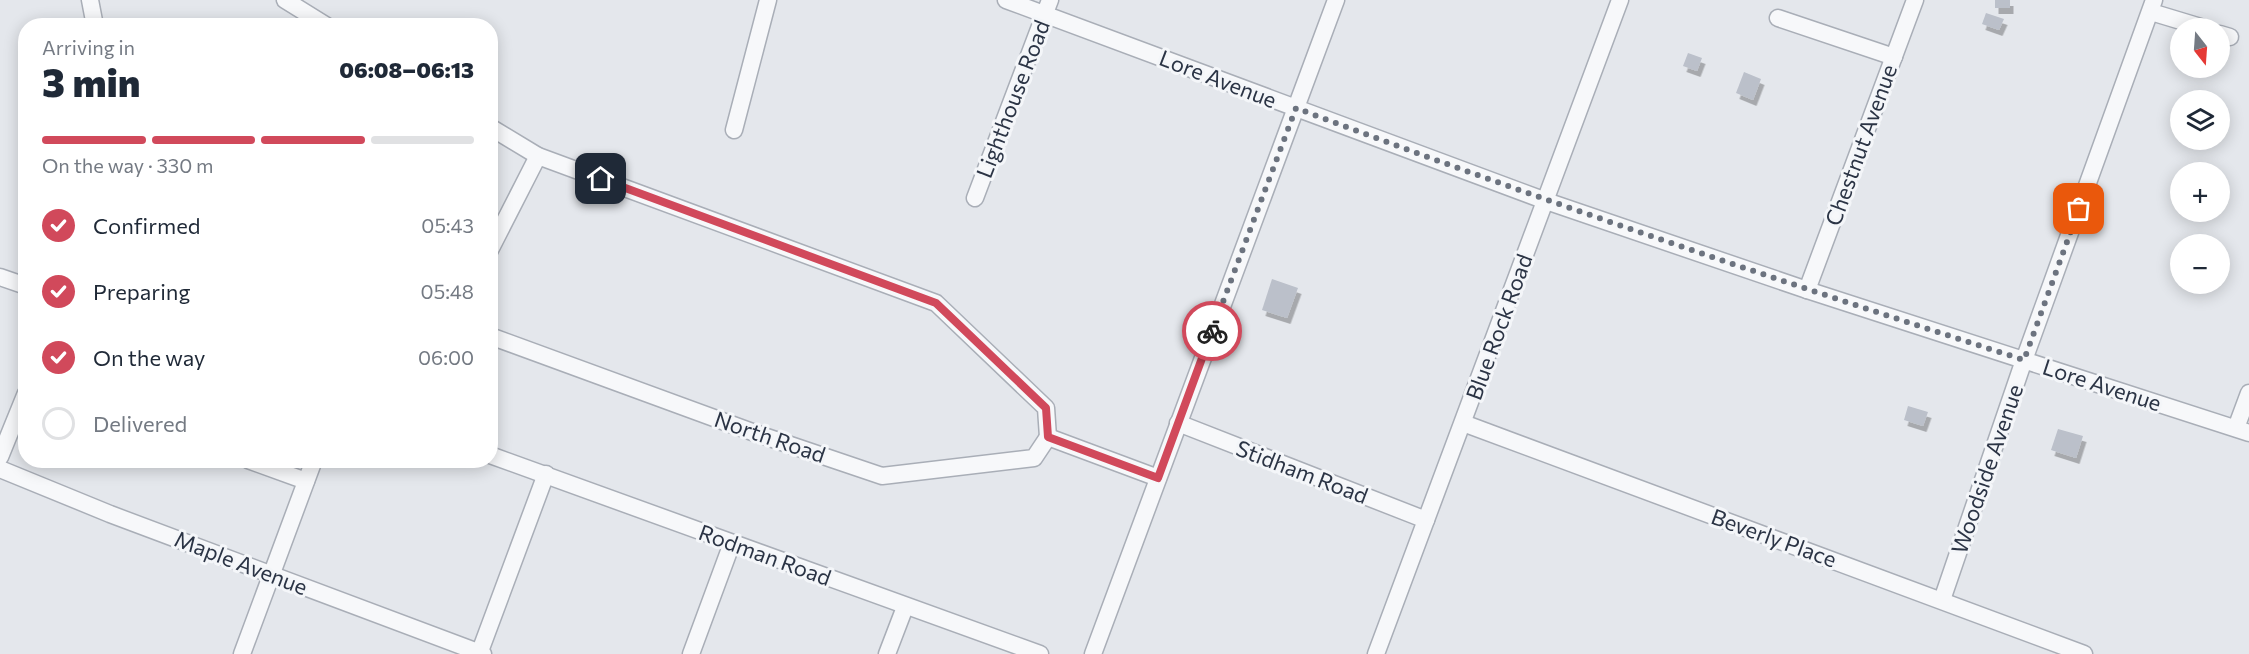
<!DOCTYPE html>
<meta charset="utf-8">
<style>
:root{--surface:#fff;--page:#f6f6f7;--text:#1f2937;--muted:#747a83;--line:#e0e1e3;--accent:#d1495b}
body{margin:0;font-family:Commissioner,sans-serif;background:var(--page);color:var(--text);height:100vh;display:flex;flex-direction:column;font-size:22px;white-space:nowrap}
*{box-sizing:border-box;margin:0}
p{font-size:20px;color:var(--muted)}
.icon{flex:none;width:33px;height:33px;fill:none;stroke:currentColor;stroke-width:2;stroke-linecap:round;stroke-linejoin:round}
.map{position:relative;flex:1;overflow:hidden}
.drawer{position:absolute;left:18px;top:18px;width:480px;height:450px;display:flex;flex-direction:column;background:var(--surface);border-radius:24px;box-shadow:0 3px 15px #0003}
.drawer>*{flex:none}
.needle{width:39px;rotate:163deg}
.buttons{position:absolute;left:2170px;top:18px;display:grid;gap:12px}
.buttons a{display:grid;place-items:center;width:60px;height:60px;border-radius:50%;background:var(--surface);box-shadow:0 3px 15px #0003;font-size:30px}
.pin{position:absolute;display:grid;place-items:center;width:51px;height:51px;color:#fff;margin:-26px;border-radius:12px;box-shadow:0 3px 9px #0006}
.courier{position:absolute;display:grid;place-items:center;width:60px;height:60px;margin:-30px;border:4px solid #d1495b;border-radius:50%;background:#fff;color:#222;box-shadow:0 2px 8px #0007}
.headline em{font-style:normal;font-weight:800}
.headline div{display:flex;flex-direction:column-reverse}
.headline{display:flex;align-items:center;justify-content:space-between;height:102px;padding:0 24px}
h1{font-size:39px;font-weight:800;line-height:45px}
.bar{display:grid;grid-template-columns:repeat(4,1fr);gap:9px 6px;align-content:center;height:72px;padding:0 24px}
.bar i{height:8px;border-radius:4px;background:var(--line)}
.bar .on{background:var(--accent)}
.bar p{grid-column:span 4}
ol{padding:0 24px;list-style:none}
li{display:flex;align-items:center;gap:18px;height:66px}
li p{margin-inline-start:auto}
li .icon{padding:6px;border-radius:50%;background:var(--accent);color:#fff;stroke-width:4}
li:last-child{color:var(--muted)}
li i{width:33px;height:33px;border:3px solid var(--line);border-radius:50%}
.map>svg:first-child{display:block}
</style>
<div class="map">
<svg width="2249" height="654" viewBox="0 0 2249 654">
<defs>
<filter id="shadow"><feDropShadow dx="3.5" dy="6" stdDeviation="0" flood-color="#0004"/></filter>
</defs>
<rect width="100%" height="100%" fill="#e4e7ec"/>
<g fill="#bbc0ca" filter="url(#shadow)">
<rect x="1995" y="0" width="15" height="8"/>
<path d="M 1986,13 L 2004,19 L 1999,30 L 1982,24 Z"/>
<path d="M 1688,53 L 1702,58 L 1697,71 L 1683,66 Z"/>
<path d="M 1744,72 L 1761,79 L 1753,100 L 1736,93 Z"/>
<path d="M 1272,279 L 1298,288 L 1287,318 L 1262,310 Z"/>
<path d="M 1908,406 L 1928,412 L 1923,426 L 1904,420 Z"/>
<path d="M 2058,429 L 2083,436 L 2076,458 L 2051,450 Z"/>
</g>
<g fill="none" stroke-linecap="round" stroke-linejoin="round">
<defs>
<g id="minor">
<path d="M 90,0 L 95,26"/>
<path d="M 285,0 L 327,26"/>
<path d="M 1006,0 L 1546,201 L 1807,290 L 2249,433"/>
<path d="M 2151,12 L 2204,28"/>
<path d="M 1778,18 L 1894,57"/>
<path d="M 2220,34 L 2230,37"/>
<path d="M 490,127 L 538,156 L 936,303 L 1046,408 L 1048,437"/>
<path d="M 734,130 L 768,0"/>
<path d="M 975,198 L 1050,0"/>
<path d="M 490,250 L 538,156"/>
<path d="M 0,277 L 26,286"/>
<path d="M 1807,290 L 1915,0"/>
<path d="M 490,336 L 755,433 L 882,476 L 1034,458 L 1048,437 L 1158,478"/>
<path d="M 1178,423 L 1426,520"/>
<path d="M 1463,423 L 2084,654"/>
<path d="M 2236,428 L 2249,393"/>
<path d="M 490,455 L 1040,654"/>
<path d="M 0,457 L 26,393"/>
<path d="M 248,460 L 306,481"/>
<path d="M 0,469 L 110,514 L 483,654"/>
<path d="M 1942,600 L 2024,360 L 2154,0"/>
<path d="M 242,654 L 314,460"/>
<path d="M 479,654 L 546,474"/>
<path d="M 691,654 L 732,543"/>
<path d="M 887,654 L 905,607"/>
<path d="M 1093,654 L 1336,0"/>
<path d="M 1376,654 L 1620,0"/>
</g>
</defs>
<use href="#minor" stroke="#a9aeb7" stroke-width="19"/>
<use href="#minor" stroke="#f7f8fa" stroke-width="16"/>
</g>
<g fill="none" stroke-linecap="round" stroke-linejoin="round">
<path stroke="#6c737f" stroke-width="6" stroke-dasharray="0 10.8" d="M 1212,331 L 1296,108 C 1536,199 1779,281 2024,360 L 2079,209"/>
<path stroke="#d1495b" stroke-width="8" d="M 601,179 L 936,303 L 1046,408 L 1048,437 L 1158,478 L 1212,331"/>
</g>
<g text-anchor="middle" stroke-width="6" stroke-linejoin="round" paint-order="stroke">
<g font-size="22" fill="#2b3445" stroke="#f4f6f9">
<text transform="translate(1218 79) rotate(21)" y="8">Lore Avenue</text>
<text transform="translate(1013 99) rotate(-69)" y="8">Lighthouse Road</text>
<text transform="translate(1861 145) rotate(-70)" y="8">Chestnut Avenue</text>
<text transform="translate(1499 327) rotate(-70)" y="8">Blue Rock Road</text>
<text transform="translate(2102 385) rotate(18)" y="8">Lore Avenue</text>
<text transform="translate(770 437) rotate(19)" y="8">North Road</text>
<text transform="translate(1987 469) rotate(-71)" y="8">Woodside Avenue</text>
<text transform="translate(1302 472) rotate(21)" y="8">Stidham Road</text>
<text transform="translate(1774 538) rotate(20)" y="8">Beverly Place</text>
<text transform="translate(765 555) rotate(20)" y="8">Rodman Road</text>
<text transform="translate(241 563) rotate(21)" y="8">Maple Avenue</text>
</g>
</g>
</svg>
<div class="buttons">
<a><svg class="needle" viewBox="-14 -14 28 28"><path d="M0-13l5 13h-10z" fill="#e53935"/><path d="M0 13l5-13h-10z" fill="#747a83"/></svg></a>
<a><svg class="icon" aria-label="layers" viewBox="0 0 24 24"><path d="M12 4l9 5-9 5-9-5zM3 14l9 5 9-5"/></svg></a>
<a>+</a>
<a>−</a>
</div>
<div class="pin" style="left:2079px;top:209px;background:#ea580c"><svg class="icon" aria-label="bag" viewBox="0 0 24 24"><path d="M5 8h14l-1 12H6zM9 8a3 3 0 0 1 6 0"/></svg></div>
<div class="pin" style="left:601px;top:179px;background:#1f2937"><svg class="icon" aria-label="home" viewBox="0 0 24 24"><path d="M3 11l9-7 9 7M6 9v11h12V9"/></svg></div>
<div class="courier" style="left:1212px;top:331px"><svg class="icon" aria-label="bike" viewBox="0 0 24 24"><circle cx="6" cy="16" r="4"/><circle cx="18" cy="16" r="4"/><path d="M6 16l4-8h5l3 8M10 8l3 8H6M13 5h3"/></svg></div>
<section class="drawer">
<div class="headline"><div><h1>3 min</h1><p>Arriving in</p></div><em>06:08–06:13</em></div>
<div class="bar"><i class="on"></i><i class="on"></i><i class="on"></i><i></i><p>On the way · 330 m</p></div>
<ol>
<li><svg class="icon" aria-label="check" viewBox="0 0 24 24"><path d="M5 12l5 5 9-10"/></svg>Confirmed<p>05:43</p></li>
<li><svg class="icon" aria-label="check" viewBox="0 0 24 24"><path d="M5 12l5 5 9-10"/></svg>Preparing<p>05:48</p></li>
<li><svg class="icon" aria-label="check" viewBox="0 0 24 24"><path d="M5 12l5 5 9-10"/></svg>On the way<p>06:00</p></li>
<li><i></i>Delivered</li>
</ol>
</section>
</div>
